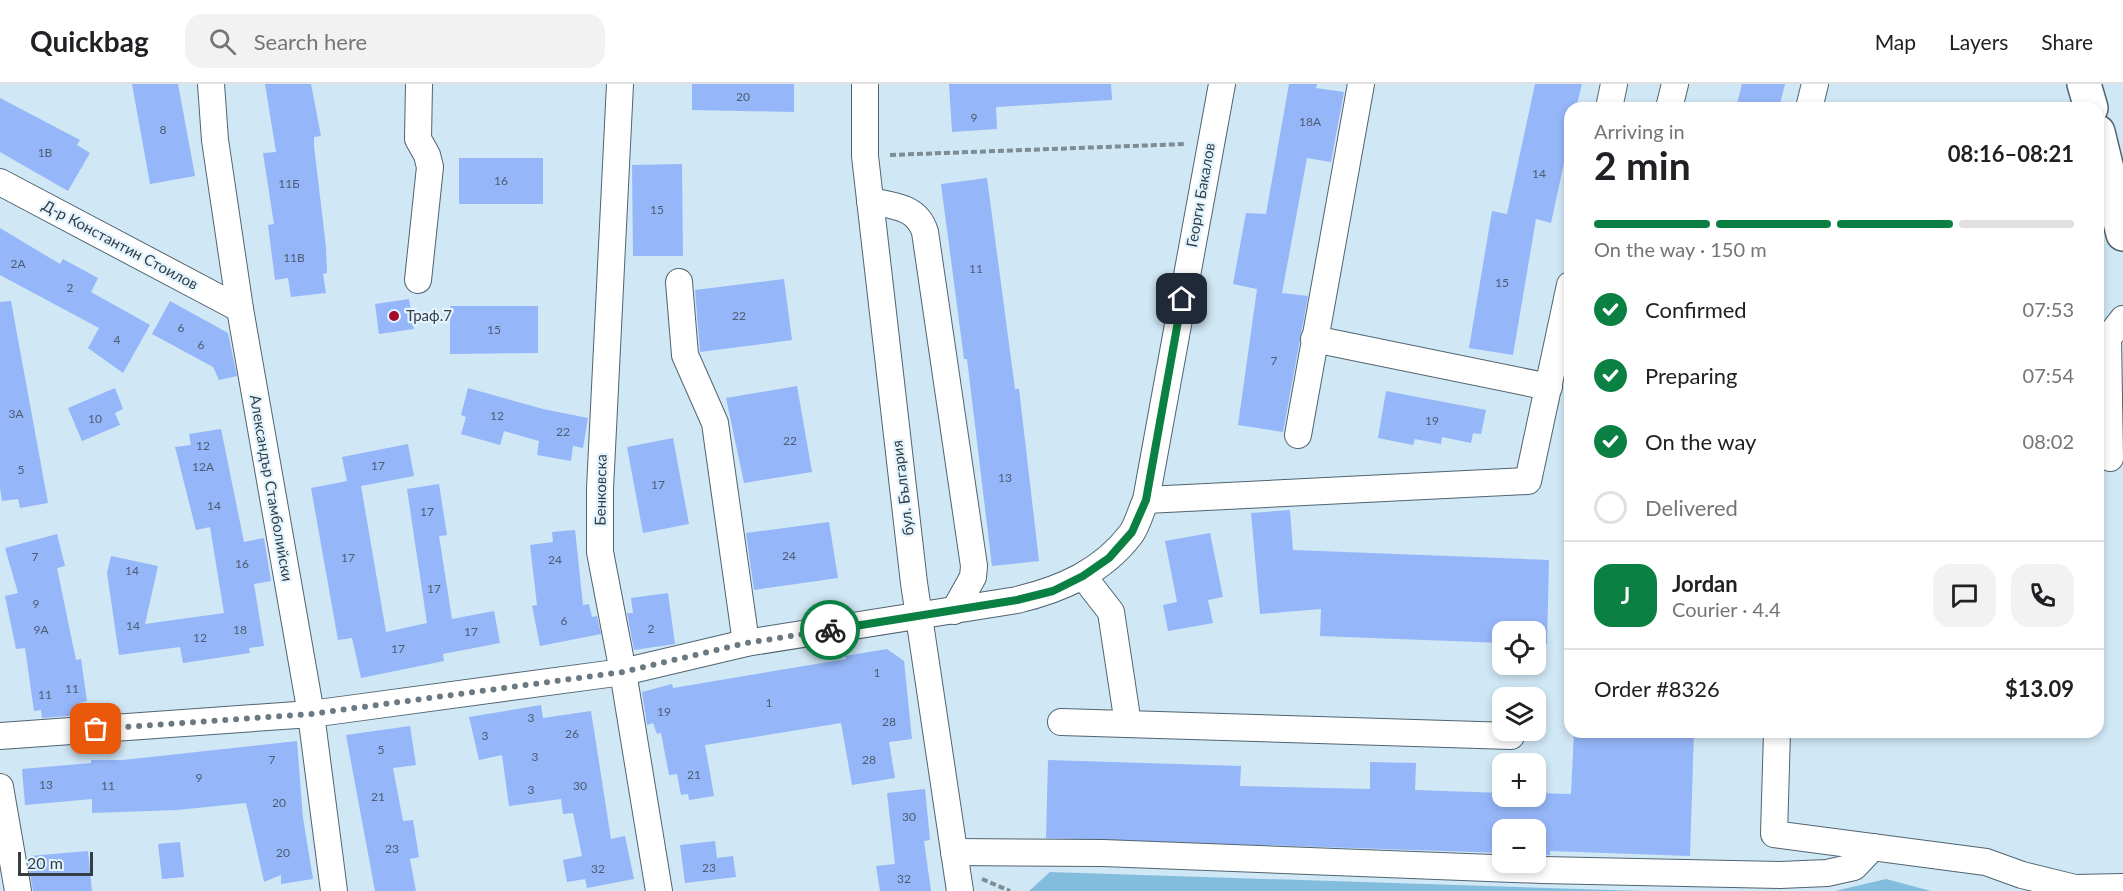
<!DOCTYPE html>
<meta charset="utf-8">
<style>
:root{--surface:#fff;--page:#f2f2f2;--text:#202124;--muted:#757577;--line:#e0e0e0;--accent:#0b8043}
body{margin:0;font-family:Lato,sans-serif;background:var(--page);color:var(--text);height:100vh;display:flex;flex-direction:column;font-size:22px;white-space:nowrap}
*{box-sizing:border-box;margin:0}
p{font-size:20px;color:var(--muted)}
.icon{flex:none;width:33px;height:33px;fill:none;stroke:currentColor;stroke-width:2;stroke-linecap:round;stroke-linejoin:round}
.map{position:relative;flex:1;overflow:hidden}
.side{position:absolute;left:1564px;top:18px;width:540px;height:636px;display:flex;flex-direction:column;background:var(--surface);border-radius:18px;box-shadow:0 3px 9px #0003}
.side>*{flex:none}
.buttons{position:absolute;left:1492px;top:537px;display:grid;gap:12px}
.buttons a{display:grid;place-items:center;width:54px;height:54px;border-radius:12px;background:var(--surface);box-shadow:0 3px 9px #0003;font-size:30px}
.scale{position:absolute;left:18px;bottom:15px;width:75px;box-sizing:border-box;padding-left:6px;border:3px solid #353e44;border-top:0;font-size:16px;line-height:21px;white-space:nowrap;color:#353e44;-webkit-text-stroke:4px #e1f4ff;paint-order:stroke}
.pin{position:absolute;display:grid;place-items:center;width:51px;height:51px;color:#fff;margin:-26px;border-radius:12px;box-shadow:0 3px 9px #0006}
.courier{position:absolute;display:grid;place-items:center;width:60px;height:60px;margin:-30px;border:4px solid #0b8043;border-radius:50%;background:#fff;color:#222;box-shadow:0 2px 8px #0007}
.head em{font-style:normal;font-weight:700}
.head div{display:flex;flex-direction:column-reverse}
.head{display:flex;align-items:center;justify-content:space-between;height:102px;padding:0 30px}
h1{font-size:39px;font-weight:700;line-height:45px}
.bar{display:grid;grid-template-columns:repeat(4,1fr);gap:9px 6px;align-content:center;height:72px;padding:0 30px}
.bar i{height:8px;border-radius:4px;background:var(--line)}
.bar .current{background:var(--accent)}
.bar p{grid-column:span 4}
.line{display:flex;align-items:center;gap:15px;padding:0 30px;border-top:2px solid var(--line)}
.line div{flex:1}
.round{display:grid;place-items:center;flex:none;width:63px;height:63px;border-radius:18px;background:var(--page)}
ol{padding:0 30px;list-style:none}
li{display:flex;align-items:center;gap:18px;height:66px}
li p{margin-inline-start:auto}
li .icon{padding:6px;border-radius:50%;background:var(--accent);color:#fff;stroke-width:4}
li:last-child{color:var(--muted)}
li i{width:33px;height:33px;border:3px solid var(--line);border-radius:50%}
header{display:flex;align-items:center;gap:36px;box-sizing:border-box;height:84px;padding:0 30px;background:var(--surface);border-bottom:2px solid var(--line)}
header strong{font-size:28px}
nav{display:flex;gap:33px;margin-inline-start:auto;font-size:21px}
.search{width:420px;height:54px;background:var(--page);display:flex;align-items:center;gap:15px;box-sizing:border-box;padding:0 21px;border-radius:18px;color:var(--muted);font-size:22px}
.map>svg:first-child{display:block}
</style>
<header>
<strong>Quickbag</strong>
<div class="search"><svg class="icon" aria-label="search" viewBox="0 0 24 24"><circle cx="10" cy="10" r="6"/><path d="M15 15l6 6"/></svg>Search here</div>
<nav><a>Map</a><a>Layers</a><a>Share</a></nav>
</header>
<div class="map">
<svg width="2123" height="807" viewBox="0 0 2123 807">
<rect width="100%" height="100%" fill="#d0e7f5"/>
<g fill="#83bdde">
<path d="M 1050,788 L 1642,807 L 1029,807 Z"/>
<path d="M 1886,795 L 1931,807 L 1835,807 Z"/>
</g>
<g fill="#95b6f9">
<path d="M 132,0 L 178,0 L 195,92 L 150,100 Z"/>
<path d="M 265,0 L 311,0 L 321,52 L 314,53 L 314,62 L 326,163 L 327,189 L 323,190 L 326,209 L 291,213 L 288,194 L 275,196 L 268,141 L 274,140 L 263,69 L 276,68 Z"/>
<path d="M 692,0 L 794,0 L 794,28 L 692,26 Z"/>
<path d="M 949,0 L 1111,0 L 1112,16 L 996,23 L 997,45 L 952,48 Z"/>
<path d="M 1289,0 L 1317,0 L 1316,4 L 1344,8 L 1331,78 L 1307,74 L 1282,209 L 1308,212 L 1283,348 L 1238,341 L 1257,205 L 1233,200 L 1246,129 L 1266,130 Z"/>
<path d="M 1535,0 L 1582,0 L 1576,24 L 1570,24 L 1570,51 L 1551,139 L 1536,135 L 1513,271 L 1469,264 L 1492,127 L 1507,130 Z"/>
<path d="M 1742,0 L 1785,0 L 1779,24 L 1736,24 Z"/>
<path d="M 0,14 L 80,56 L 77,61 L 90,69 L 68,107 L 0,68 Z"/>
<rect x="459" y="74" width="84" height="46"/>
<path d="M 682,80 L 683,172 L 633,172 L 632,81 Z"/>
<path d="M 987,94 L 1015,305 L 1019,305 L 1039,477 L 992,482 L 967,275 L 964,275 L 941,100 Z"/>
<path d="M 0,144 L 60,180 L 63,175 L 98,194 L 91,208 L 150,241 L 123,289 L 88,264 L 99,244 L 0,191 Z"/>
<path d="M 784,195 L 792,256 L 700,268 L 695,206 Z"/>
<path d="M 409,215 L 414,245 L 379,250 L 375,220 Z"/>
<path d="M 11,217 L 48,419 L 20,424 L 18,415 L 2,417 L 0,404 L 0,218 Z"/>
<path d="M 170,217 L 228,249 L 237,292 L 219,296 L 213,283 L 152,250 Z"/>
<path d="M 450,222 L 538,222 L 538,269 L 450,270 Z"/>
<path d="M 797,302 L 812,388 L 744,399 L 726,314 Z"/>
<path d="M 115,304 L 123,325 L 115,329 L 120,341 L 82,357 L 68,324 Z"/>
<path d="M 468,304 L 543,325 L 588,334 L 583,364 L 573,362 L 571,377 L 537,371 L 539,357 L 504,347 L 500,361 L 461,350 L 466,333 L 461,331 Z"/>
<path d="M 1386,307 L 1486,326 L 1481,350 L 1473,349 L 1471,359 L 1442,353 L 1441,360 L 1415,355 L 1413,361 L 1378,354 Z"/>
<path d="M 221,345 L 244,458 L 264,454 L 271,497 L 254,500 L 264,562 L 249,564 L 250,569 L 183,579 L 180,563 L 119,571 L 107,489 L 111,472 L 158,482 L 145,540 L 224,529 L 210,443 L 196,446 L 175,363 L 191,361 L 189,350 Z"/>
<path d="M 673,354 L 689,440 L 643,449 L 627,363 Z"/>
<path d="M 408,360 L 414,392 L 361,402 L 386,548 L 427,539 L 407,405 L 439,400 L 447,451 L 439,452 L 452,535 L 494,527 L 500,559 L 443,570 L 444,577 L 361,594 L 352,554 L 338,556 L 311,404 L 347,397 L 342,373 Z"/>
<path d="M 1290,426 L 1293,466 L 1549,476 L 1547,560 L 1536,560 L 1536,548 L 1503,548 L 1503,559 L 1320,552 L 1321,525 L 1260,530 L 1251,429 Z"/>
<path d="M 829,438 L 838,494 L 754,506 L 746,449 Z"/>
<path d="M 575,446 L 583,521 L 589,520 L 592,533 L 597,532 L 601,550 L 540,562 L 532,522 L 537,521 L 530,461 L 553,458 L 552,448 Z"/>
<path d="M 1210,449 L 1223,513 L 1208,516 L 1213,539 L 1168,547 L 1163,521 L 1177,518 L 1165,457 Z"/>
<path d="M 57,450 L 65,482 L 57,484 L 76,576 L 81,575 L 87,617 L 79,619 L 81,631 L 42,634 L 41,626 L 34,627 L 25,564 L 16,565 L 5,512 L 18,509 L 5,464 Z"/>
<path d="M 668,509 L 675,560 L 634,566 L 627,529 L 633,529 L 631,514 Z"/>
<path d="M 887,565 L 904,577 L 912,655 L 889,658 L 895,694 L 852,701 L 841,639 L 705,661 L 714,712 L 689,716 L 688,710 L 681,711 L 677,690 L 669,691 L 661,649 L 657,650 L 653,639 L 647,641 L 642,608 L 672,600 L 673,604 L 846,575 L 845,572 Z"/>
<path d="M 541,621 L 543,634 L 591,627 L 611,755 L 625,752 L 634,795 L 587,804 L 585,795 L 567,798 L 563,776 L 582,772 L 573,729 L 563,730 L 561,715 L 509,722 L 502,671 L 479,676 L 469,633 Z"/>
<path d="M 410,642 L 416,681 L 393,684 L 403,737 L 413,736 L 419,773 L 410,775 L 416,807 L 375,807 L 346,651 Z"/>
<path d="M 1574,648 L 1694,648 L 1690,772 L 1550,767 L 1550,771 L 1536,771 L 1536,746 L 1503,746 L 1503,769 L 1046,754 L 1048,676 L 1241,682 L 1240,702 L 1370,705 L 1370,678 L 1416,679 L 1415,706 L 1503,709 L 1503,712 L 1536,712 L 1536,709 L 1571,710 Z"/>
<path d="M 297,657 L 303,734 L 313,795 L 281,800 L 281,791 L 264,798 L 246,719 L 177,726 L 92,729 L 92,715 L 25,721 L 22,685 L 91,679 L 91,676 L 123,676 Z"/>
<path d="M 925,705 L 930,756 L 924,757 L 931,807 L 880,807 L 876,782 L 895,780 L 887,709 Z"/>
<path d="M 715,757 L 717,774 L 733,772 L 736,793 L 685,799 L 680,761 Z"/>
<path d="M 180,758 L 184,793 L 162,795 L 158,760 Z"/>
<path d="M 88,767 L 92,807 L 33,807 L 28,778 L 31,777 L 30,772 Z"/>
</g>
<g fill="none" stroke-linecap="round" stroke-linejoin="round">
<defs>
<g id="minor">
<path d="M 211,0 L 215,56 L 240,225 L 311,630 L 334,807"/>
<path d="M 620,0 L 600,405 L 600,468 L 623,588 L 659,807"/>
<path d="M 865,0 L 865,72 L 914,499 L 960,807"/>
<path d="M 1609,24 L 1614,0"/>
<path d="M 1669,24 L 1675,0"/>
<path d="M 1809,24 L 1815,0"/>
<path d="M 0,98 L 240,225"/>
<path d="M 870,117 C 893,122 917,122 925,148 L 974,482 L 973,493 L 954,527"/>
<path d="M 418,196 L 430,83 L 427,71 L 418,55 L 419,0"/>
<path d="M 679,198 L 685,271 L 715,339 L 746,559"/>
<path d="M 1314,255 L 1549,303"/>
<path d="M 1298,351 L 1361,0"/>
<path d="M 2110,374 L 2108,254 L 2123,235"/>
<path d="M 1146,416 L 1528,397 L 1570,201"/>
<path d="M 1083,492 L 1111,528 L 1128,640"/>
<path d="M 1061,638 L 1511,652"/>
<path d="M 1777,648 L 1774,750 L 1986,778 L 2022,791 L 2075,804 L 2123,803"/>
<path d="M 0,652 L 311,630 L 623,588 L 746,559 L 1017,516 C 1062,505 1102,488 1131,450 C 1138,440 1141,426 1146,416 L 1222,0"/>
<path d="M 0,703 L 18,807"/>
<path d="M 954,768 L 1103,769 L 1542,786 L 1780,791 L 1827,789 L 1854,783 L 1873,763"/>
</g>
<g id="major">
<path d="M 2084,0 L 2091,24"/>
<path d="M 2098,48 L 2123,150"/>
</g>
</defs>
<use href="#minor" stroke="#506470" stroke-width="28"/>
<use href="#major" stroke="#506470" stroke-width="36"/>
<g stroke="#7d8d96" stroke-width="4" stroke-dasharray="6 3" stroke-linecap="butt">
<path d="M 890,71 L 1185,60"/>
<path d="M 982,795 L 1010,807"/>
</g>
<use href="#minor" stroke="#fff" stroke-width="26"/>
<use href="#major" stroke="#fff" stroke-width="33"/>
</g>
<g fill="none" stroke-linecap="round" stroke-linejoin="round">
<path stroke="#6b7982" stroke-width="6" stroke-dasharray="0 10.8" d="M 96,645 L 311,630 L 355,624 L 623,588 L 746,559 L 830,546"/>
<path stroke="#0b8043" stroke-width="8" d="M 830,546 L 1017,516 L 1053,507 L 1083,492 L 1109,474 L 1132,448 L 1146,416 L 1182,215"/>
</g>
<circle fill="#a50a2a" stroke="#e1f4ff" stroke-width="2" cx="394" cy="232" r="6"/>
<g text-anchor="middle" stroke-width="4.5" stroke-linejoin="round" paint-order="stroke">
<g font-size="12" fill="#4d5c71">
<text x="743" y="17">20</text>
<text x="974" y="38">9</text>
<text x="1310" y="42">18А</text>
<text x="163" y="50">8</text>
<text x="45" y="73">1В</text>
<text x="1539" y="94">14</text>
<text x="501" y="101">16</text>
<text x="289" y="104">11Б</text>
<text x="657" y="130">15</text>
<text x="294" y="178">11В</text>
<text x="18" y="184">2А</text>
<text x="976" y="189">11</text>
<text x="1502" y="203">15</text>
<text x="70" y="208">2</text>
<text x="739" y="236">22</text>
<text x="181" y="248">6</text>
<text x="494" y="250">15</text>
<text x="117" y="260">4</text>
<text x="201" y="265">6</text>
<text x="1274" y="281">7</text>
<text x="16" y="334">3А</text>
<text x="497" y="336">12</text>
<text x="95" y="339">10</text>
<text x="1432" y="341">19</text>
<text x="563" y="352">22</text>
<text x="790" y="361">22</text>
<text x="203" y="366">12</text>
<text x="378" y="386">17</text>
<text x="203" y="387">12А</text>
<text x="21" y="390">5</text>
<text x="1005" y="398">13</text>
<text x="658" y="405">17</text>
<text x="214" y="426">14</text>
<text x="427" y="432">17</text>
<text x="789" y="476">24</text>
<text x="35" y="477">7</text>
<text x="348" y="478">17</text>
<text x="555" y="480">24</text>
<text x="242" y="484">16</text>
<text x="132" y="491">14</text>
<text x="434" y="509">17</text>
<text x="36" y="524">9</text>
<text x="564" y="541">6</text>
<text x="133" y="546">14</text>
<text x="651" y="549">2</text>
<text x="41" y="550">9А</text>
<text x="240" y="550">18</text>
<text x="471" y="552">17</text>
<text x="200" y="558">12</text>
<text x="398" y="569">17</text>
<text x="877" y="593">1</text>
<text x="72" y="609">11</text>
<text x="45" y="615">11</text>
<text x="769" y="623">1</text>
<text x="664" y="632">19</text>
<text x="531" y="638">3</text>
<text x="889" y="642">28</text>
<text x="572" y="654">26</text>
<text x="485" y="656">3</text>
<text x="381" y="670">5</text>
<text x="535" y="677">3</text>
<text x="272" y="680">7</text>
<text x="869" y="680">28</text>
<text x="694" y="695">21</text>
<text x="199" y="698">9</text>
<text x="46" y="705">13</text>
<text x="108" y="706">11</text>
<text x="580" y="706">30</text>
<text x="531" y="710">3</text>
<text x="378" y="717">21</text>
<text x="279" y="723">20</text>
<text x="909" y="737">30</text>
<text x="392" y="769">23</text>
<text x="283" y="773">20</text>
<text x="709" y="788">23</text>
<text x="598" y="789">32</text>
<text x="904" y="799">32</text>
</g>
<g font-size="15" fill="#353e44" stroke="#e1f4ff">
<text transform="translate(1201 111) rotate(-80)" y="5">Георги Бакалов</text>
<text transform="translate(120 161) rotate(28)" y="5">Д-р Константин Стоилов</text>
<text transform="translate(271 404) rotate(80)" y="5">Александър Стамболийски</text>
<text transform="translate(903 404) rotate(-97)" y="5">бул. България</text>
<text transform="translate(601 406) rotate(-89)" y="5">Бенковска</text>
</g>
<g font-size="15" fill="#353e44" stroke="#e1f4ff" text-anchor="start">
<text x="406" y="237">Траф.7</text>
</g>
</g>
</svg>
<div class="buttons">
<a><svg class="icon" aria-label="locate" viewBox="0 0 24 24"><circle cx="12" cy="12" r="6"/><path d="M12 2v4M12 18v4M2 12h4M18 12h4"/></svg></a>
<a><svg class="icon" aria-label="layers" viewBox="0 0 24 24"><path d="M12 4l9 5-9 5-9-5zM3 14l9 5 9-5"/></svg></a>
<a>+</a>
<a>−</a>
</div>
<div class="scale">20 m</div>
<div class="pin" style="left:96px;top:645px;background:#ea580c"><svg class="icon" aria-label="bag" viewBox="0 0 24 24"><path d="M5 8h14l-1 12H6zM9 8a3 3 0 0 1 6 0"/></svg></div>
<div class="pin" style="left:1182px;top:215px;background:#1f2937"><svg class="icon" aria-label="home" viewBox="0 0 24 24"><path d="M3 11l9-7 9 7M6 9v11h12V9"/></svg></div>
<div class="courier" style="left:830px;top:546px"><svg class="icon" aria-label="bike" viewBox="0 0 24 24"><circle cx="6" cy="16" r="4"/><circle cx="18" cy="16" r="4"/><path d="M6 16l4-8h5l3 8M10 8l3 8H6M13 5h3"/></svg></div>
<section class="side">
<div class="head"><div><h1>2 min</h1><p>Arriving in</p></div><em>08:16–08:21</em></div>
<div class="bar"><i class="current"></i><i class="current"></i><i class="current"></i><i></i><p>On the way · 150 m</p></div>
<ol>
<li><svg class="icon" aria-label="check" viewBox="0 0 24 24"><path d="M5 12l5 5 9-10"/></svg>Confirmed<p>07:53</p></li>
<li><svg class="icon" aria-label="check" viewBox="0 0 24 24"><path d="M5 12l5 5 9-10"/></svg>Preparing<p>07:54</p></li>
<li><svg class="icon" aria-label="check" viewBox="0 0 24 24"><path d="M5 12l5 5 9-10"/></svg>On the way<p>08:02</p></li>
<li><i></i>Delivered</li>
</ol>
<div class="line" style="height:108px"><b class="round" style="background:var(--accent);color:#fff">J</b><div><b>Jordan</b><p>Courier · 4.4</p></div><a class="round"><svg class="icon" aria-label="chat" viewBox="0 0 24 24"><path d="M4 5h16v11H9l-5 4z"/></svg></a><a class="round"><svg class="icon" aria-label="phone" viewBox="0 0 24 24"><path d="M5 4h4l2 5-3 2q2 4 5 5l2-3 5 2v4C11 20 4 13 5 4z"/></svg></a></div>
<div class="line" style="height:78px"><div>Order #8326</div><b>$13.09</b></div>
</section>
</div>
